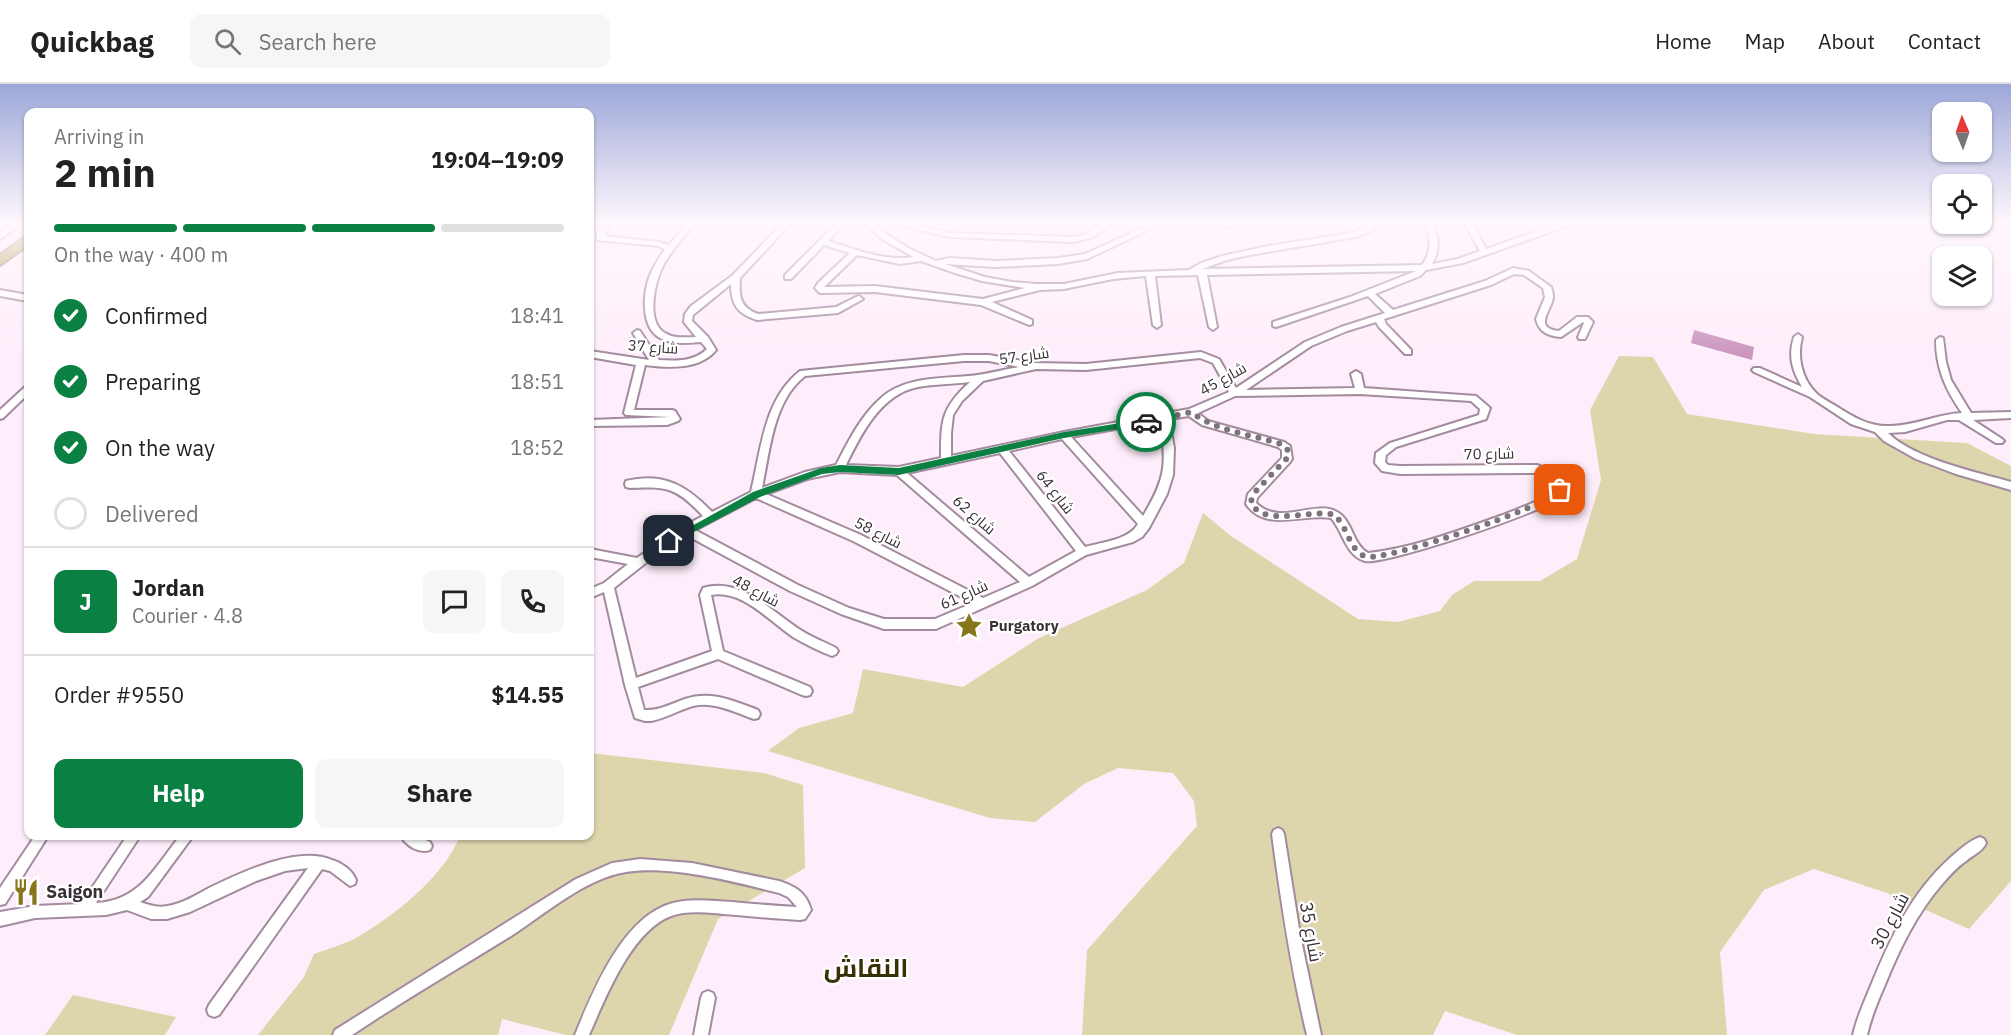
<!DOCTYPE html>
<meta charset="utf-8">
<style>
:root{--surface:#fff;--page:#f6f6f6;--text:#222;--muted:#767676;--line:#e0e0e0;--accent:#0b8043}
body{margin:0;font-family:"IBM Plex Sans",Cairo,sans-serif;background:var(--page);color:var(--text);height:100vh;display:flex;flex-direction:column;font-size:22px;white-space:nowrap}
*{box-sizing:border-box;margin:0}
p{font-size:20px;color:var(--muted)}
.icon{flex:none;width:33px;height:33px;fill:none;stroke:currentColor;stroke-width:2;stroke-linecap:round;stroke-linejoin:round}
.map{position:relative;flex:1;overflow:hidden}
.drawer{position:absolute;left:24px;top:24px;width:570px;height:732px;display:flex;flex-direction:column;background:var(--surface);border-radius:12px;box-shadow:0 2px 4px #0004}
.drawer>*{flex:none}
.needle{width:39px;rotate:358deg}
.tools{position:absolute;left:1932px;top:18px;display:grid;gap:12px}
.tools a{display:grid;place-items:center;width:60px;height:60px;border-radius:12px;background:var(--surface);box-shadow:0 2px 4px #0004;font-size:30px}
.pin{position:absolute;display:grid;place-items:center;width:51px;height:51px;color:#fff;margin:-26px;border-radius:12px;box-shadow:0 3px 9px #0006}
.courier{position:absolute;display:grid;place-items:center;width:60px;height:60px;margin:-30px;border:4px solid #0b8043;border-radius:50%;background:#fff;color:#222;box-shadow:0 2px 8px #0007}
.overview em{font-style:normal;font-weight:700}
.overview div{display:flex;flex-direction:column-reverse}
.overview{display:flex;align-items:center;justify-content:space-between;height:102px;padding:0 30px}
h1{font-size:39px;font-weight:700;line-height:45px}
.bar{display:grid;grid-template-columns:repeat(4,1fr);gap:9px 6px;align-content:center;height:72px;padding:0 30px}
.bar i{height:8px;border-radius:4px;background:var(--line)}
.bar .selected{background:var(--accent)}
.bar p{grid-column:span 4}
.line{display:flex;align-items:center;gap:15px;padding:0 30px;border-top:2px solid var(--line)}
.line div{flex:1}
.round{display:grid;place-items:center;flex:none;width:63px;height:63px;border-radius:12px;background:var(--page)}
ol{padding:0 30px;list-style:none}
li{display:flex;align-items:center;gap:18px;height:66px}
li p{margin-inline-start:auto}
li .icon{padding:6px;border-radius:50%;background:var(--accent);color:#fff;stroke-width:4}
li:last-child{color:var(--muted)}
li i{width:33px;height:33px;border:3px solid var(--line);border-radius:50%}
.button{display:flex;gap:12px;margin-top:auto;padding:12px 30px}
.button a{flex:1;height:69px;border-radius:12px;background:var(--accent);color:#fff;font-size:24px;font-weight:700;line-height:69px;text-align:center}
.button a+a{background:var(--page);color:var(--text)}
header{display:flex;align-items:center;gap:36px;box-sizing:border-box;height:84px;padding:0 30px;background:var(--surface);border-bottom:2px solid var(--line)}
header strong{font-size:28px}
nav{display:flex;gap:33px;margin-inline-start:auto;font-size:21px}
.search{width:420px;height:54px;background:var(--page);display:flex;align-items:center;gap:15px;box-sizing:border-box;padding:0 21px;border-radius:12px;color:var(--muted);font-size:22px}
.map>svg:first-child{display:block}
</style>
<header>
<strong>Quickbag</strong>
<div class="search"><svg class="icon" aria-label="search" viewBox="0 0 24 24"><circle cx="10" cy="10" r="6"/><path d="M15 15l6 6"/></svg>Search here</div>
<nav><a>Home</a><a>Map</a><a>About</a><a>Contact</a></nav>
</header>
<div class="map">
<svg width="2011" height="951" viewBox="0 0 2011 951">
<rect width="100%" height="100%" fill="#feeefb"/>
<g fill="#ddd5ac">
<path d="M 1619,272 L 1653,273 L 1687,330 L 1814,350 L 1967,359 L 2011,382 L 2011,797 L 1969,845 L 1887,809 L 1814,785 L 1764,806 L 1720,868 L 1727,951 L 1517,951 L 1445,927 L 1433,951 L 1082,951 L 1087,866 L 1197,742 L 1194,717 L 1173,689 L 1118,684 L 1084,700 L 1035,738 L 990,734 L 768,667 L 799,644 L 853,629 L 863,585 L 963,603 L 1039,554 L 1147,506 L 1184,479 L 1203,429 L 1231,452 L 1358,535 L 1398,538 L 1440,527 L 1452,511 L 1474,497 L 1540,497 L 1577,475 L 1601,396 L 1590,326 Z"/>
<path d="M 590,669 L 764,689 L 803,701 L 805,784 L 718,835 L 669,951 L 566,951 L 502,935 L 498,951 L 258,951 L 304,893 L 314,870 C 327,865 342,861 354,855 C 393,833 443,794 460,752 L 590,752 Z"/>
<path d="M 73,911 L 176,933 L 165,951 L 45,951 Z"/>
</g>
<path fill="#ca94bf" d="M 1694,246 L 1754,263 L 1752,276 L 1691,259 Z"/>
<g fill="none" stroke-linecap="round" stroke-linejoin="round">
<defs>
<g id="minor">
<path d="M 13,140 L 22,140 L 0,155 L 0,149 Z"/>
<path d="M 603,140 L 611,140 L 604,152 L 659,158 L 669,161 L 687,140 L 695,140 C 684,153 672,165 664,180 C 655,196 645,238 665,249 C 674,255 686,253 696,253 L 684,238 L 685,230 L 691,222 L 733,191 L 782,140 L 790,140 L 740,194 C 739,211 739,223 758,230 L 836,223 L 856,213 L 859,212 L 863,215 L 838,229 L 757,236 C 738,230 731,221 731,200 L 693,231 L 692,237 L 708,253 L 716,266 C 700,286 668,284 645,281 L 634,326 L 672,326 L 675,327 L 680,335 L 678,337 L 667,341 L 590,342 L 590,336 L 670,333 L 626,331 L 624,329 L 636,281 L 590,273 L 590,267 L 649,276 L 633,249 L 637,246 L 640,247 L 659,276 C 676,277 694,278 707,265 L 701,258 C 688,259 673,261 660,254 C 641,244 643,211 649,194 C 653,183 659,174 665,165 L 658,162 L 597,156 L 597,148 Z"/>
<path d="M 836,140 L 844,140 L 828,157 C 855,165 885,178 914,173 L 883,156 L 866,140 L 875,140 L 889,152 L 910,165 L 936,177 L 950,174 L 996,177 L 1058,174 L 1085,170 L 1151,140 L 1161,140 L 1087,175 L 1058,180 L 996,183 L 945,180 L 985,193 L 1012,198 L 1036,200 L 1064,200 L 1118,189 L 1189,186 L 1201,179 L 1222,172 L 1268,162 L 1351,149 L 1365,143 L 1368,140 L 1376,140 L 1371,147 L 1356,153 L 1244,172 L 1224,177 L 1202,185 L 1422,181 C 1432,168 1431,155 1425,140 L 1433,140 C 1439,154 1440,166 1432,180 L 1458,175 L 1480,167 L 1465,140 L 1473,140 L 1486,165 L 1557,140 L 1568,140 L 1567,142 L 1463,179 L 1426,186 L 1420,192 L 1375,210 L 1393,226 L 1485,197 L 1513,184 L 1529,187 L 1551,203 C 1552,206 1553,209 1553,213 C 1552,226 1532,244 1559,247 L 1577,233 L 1588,233 L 1593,238 L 1585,255 L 1579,255 L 1578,253 L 1584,239 L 1583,238 L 1561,253 C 1548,252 1539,248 1536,235 L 1545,213 L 1543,204 L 1524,191 L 1514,190 L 1491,201 L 1384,235 L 1386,240 L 1411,266 L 1411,270 L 1405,270 L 1379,243 L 1376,238 L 1347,247 L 1311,262 L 1246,306 L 1355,304 L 1351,290 L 1356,287 L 1361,290 L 1364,304 L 1476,312 L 1490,324 L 1486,335 L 1396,363 L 1386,371 L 1385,378 L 1388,381 L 1400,382 L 1537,381 C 1552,386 1556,389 1565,402 C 1564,407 1562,411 1559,414 C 1541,429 1385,481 1365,477 C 1346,472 1343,447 1331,434 C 1303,429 1266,449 1246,420 L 1248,410 L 1282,374 L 1282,366 L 1278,363 L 1202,341 L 1189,332 L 1169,335 L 1174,364 L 1173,391 L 1167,410 L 1149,444 L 1142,453 L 1133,458 L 1086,471 L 1032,502 L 936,545 L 884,545 L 841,530 L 790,507 L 686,451 L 657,470 L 614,504 L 636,594 L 712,567 L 700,511 L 703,504 C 741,492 773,529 802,547 C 813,554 825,558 836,564 L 838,567 L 836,570 L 832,572 C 819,567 805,560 793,553 C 769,537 742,505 711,511 L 723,567 L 810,603 L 812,607 L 810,611 L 806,612 L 802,611 L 718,575 L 638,603 L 644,626 C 659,627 671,620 685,615 C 711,606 734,617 758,626 L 760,630 L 758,634 L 754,635 C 734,628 714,617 693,622 C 679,626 666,634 651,637 L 645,637 L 635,634 L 625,601 L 604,508 L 590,514 L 590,505 L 604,499 L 628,480 L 590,473 L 590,465 L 637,474 L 682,443 L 703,432 C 677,404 668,402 630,404 L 626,403 L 625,400 L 626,397 C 664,388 687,402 712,428 L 751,408 C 761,366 764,315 800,287 L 964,271 L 989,271 L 1034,279 L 1086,280 L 1201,268 L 1219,275 L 1236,304 L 1305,258 L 1341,243 L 1385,229 L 1368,212 L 1276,243 L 1273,242 L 1273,238 L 1350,213 L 1416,187 L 1207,191 L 1217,243 L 1213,246 L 1209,243 L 1198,191 L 1155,192 L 1161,241 L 1157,244 L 1153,241 L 1146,192 L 1113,195 L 1064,205 L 1040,206 L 992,218 L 1032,236 L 1032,240 L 1029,241 L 981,221 L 875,208 L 820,209 L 815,204 L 818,199 L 850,169 L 824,161 L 791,195 L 785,195 L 785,191 ZM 857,171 L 900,180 L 921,177 L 955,189 L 982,197 L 1025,204 L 983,215 L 875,202 L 824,203 ZM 1200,274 L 1213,279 L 1229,308 L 1189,325 L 1064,348 L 951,372 L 951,349 L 953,331 L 962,317 L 983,297 L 1036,285 L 1086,286 ZM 964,277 L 989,277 L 1019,283 C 1005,285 992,289 978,291 C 946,295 905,291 880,315 C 860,333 848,358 836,381 L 805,388 L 762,404 C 770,366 773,317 805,292 ZM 970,298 C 941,324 941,337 941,374 L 899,383 L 846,381 C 861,350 881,310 918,303 C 935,300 953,300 970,298 ZM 1360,310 L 1471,317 L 1480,325 L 1479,331 L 1390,359 L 1376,369 L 1375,379 L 1382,387 L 1400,390 L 1537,389 L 1546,392 L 1555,403 L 1554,407 C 1539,418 1520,424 1503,431 C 1460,446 1414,464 1368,469 C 1352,460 1353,437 1337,428 C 1314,415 1281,443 1256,419 L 1257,414 L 1290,378 L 1292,375 L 1290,362 L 1284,358 L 1208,337 L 1198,329 L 1235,312 ZM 1160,337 C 1167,380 1166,394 1143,432 L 1071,353 ZM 1062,355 L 1138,440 C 1129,456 1102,458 1085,463 L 1009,367 ZM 1000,369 L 1076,467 L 1029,493 L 907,389 ZM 840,388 L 897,391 L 1020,498 L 983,514 L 861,451 L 766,410 L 807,395 ZM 756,414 L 853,457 L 973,519 L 935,535 L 884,535 L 849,524 L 798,501 L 695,446 Z"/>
<path d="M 901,140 L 914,140 L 951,149 L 1074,153 C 1089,151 1098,139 1112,140 L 1093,153 L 1074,158 L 951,153 L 902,142 Z"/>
<path d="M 1214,140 L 1236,140 C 1231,144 1219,144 1214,140 Z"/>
<path d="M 0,206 L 28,211 L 28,217 L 0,212 Z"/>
<path d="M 1798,250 L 1802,253 C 1797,272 1801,294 1816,309 C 1822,315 1832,319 1839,324 C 1855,334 1870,343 1890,342 C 1915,342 1937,330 1962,329 C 1946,306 1936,285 1936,256 L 1940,253 L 1943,254 L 1946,278 L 1951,296 L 1971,329 L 2011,328 L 2011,334 L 1973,336 L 2002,355 L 2004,357 L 2002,359 L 1996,359 L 1959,336 L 1947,336 L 1905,348 L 1888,349 C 1914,375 1976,388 2011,398 L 2011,406 L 1956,390 L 1916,375 L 1884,357 L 1875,348 L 1851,340 L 1810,313 L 1754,288 L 1752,286 L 1754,284 L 1760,284 L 1802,303 C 1792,286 1788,272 1794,253 Z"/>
<path d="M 28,302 L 28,310 L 3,334 L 0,335 L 0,326 L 25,303 Z"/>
<path d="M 1278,744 L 1282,746 L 1284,750 L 1300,851 L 1321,951 L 1307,951 C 1291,885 1281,818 1272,750 L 1274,746 Z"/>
<path d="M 35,752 L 48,752 L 5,820 L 0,821 L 0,804 Z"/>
<path d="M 127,752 L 140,752 L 96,819 C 140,817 155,783 180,752 L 193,752 L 148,813 L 140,818 C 149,821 158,824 167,822 C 182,820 196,811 209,804 C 241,789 297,761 332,776 C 342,779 352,786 356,796 L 355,800 L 350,802 L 330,787 L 322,785 L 219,931 L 214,933 L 209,931 L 207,926 L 209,921 L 308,784 L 285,787 L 256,797 L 190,828 L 167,835 L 151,835 L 127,826 L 106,831 L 35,834 L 0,842 L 0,828 L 35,822 L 81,820 Z"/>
<path d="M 401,752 L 416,752 L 430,758 L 432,762 L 430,766 C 420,770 406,762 401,752 Z"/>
<path d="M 1980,753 L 1984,755 L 1986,759 C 1983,767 1973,771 1966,777 C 1957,783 1950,791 1943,799 C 1916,830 1899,866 1884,903 C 1877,919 1871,934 1867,951 L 1853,951 C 1857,933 1865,916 1872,899 C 1891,853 1912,808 1950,774 C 1959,766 1969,757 1980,753 Z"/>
<path d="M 640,775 L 692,779 L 779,797 C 796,803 806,808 811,826 L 805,835 L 800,836 C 779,835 757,833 736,831 C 715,830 691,825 671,832 C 631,847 605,915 589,951 L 575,951 C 593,907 623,832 673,819 C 692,814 713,817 732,818 C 754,820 775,822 797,823 L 788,813 L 779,809 C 736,798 670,781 626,788 C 586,794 545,830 511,852 C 458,885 404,916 352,951 L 333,951 L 335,946 L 576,795 L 612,779 Z"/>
<path d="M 708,907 L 713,909 L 715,914 L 708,951 L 694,951 L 701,914 L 703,909 Z"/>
</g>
<path id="highway" d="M 28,151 L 28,161 L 0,181 L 0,171 Z"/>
</defs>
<use href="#minor" stroke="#a38b9e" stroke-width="4"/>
<use href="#highway" stroke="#7b6d32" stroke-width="4"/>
<use href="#minor" fill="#fff" fill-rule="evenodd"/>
<use href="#highway" fill="#9f8e2f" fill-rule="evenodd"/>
</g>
<linearGradient id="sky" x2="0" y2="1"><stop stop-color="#9ca7d8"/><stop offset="0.51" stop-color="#fff7fd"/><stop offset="1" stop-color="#fff7fd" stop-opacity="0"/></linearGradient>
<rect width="2011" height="273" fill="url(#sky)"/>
<path fill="#0b8043" d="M 1146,335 L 1150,338 L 1149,340 L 1064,354 L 899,391 L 840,388 L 822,390 L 760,413 L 673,459 L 669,460 L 665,457 L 753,408 L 821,384 L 840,381 L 899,384 L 1064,348 Z"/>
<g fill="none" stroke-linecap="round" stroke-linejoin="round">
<path stroke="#7e727c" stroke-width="6" stroke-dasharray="0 10.8" d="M 1146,338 L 1191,328 C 1218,348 1250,350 1281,360 L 1287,364 L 1289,372 L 1256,407 L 1251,417 C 1259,445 1314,424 1334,431 C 1349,443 1348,467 1367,473 C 1391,475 1548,423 1560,406"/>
</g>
<defs>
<symbol id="sight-bare" viewBox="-9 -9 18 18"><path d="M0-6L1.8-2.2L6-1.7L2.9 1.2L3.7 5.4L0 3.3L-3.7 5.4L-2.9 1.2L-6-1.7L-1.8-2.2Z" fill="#87761a" stroke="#fff" stroke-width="2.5" paint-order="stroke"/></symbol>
<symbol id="restaurant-bare" viewBox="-9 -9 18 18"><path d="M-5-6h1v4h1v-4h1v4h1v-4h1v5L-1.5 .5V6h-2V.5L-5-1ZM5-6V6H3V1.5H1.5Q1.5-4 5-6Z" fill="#87761a" stroke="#fff" stroke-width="2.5" paint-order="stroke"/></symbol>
</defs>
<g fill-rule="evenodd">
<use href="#sight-bare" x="950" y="523" width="38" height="38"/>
<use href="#restaurant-bare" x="7" y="789" width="38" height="38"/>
</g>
<g text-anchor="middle" stroke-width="4.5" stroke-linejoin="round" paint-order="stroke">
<g font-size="15" fill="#392f37" stroke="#fff">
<text transform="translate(653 263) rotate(4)" y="5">شارع 37</text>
<text transform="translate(1024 272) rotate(-8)" y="5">شارع 57</text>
<text transform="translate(1223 295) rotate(-29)" y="5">شارع 45</text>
<text transform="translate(1489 370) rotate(-1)" y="5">شارع 70</text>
<text transform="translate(1055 408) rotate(52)" y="5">شارع 64</text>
<text transform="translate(974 431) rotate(41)" y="5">شارع 62</text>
<text transform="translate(878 449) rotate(27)" y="5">شارع 58</text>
<text transform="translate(756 507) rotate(28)" y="5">شارع 48</text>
<text transform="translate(964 511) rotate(-24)" y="5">شارع 61</text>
</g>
<g font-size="15" font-weight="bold" fill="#392f37" stroke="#fff" text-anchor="start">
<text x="989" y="547">Purgatory</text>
</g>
<g font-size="18" font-weight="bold" fill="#392f37" stroke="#fff" text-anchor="start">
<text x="46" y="814">Saigon</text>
</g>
<g font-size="18" fill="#392f37" stroke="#fff">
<text transform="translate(1890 837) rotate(-62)" y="6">شارع 30</text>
<text transform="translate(1311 848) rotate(80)" y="6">شارع 35</text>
</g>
<g font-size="26" font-weight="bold" fill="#393106" stroke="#fff">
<text x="866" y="893">النقاش</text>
</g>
</g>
</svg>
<div class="tools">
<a><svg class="needle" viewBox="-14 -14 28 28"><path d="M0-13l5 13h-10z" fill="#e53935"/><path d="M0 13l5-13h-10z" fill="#767676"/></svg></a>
<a><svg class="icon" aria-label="locate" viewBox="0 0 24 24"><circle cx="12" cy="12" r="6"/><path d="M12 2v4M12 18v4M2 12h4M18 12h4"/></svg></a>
<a><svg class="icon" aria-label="layers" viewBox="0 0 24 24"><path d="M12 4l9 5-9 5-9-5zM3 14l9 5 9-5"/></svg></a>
</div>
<div class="pin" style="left:1560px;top:406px;background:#ea580c"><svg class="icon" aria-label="bag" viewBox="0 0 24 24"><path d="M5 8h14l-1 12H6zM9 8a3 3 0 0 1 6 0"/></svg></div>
<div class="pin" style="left:669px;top:457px;background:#1f2937"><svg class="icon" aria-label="home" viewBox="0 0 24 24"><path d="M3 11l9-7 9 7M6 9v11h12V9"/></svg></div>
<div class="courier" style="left:1146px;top:338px"><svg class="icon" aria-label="car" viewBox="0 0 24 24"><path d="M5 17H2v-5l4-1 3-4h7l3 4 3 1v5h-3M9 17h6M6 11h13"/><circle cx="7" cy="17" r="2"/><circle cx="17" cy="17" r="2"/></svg></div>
<section class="drawer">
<div class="overview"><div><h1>2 min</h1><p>Arriving in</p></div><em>19:04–19:09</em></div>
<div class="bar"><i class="selected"></i><i class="selected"></i><i class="selected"></i><i></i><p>On the way · 400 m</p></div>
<ol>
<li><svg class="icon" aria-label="check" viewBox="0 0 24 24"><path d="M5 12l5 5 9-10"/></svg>Confirmed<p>18:41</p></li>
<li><svg class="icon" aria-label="check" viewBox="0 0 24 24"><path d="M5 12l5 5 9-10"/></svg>Preparing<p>18:51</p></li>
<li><svg class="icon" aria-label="check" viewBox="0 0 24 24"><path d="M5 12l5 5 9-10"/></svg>On the way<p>18:52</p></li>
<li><i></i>Delivered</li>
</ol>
<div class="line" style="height:108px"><b class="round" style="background:var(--accent);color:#fff">J</b><div><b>Jordan</b><p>Courier · 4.8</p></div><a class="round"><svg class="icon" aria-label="chat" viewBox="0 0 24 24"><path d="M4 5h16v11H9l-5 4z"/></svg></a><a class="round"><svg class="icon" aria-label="phone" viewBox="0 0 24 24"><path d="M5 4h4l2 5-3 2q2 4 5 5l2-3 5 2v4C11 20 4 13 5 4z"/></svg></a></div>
<div class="line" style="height:78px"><div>Order #9550</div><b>$14.55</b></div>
<div class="button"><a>Help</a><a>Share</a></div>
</section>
</div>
